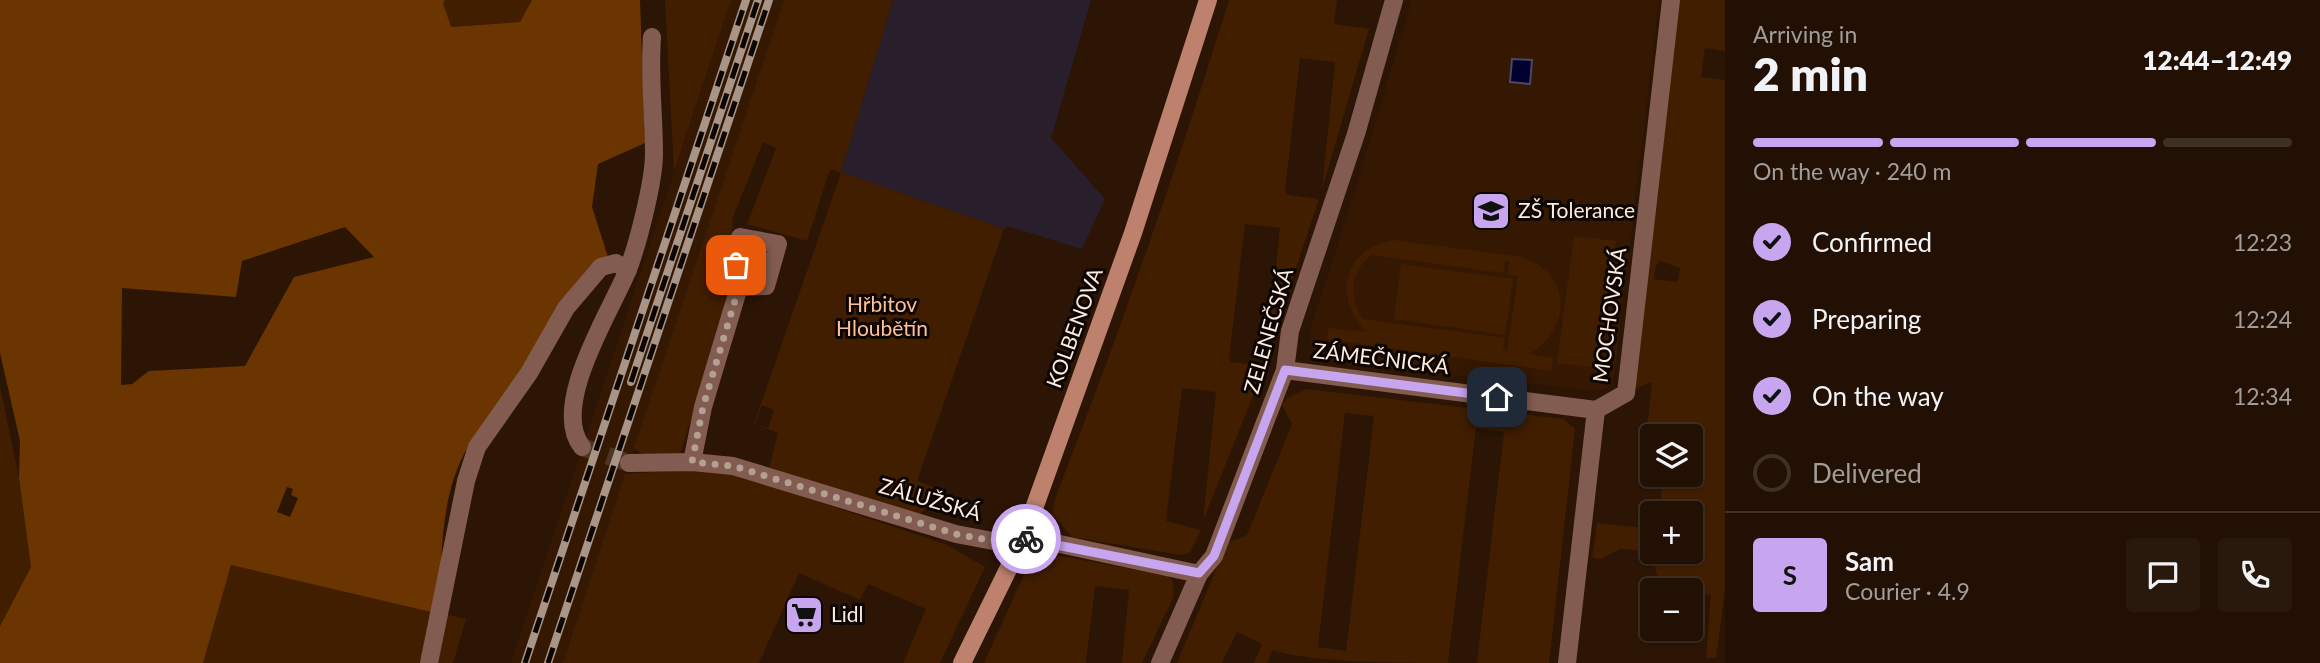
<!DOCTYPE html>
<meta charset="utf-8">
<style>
:root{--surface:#211003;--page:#29190d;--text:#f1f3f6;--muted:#a29d9a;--line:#3e3025;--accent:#c7a6ef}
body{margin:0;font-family:Lato,sans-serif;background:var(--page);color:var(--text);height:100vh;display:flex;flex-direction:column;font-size:26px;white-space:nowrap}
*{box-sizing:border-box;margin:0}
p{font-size:23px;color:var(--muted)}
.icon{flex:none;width:38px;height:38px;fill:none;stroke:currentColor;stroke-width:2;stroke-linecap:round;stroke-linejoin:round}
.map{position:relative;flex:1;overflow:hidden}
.details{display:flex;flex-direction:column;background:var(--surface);width:595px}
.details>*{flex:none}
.controls{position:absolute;left:1640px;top:424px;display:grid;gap:14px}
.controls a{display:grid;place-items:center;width:63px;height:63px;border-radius:7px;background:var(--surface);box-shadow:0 2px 5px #0004,0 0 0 2px var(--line);font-size:35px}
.pin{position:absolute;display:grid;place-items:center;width:60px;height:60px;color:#fff;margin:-30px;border-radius:14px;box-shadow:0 4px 10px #0006}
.courier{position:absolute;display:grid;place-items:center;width:70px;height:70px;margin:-35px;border:5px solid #c7a6ef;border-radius:50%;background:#fff;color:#222;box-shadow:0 2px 9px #0007}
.headline em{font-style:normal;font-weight:800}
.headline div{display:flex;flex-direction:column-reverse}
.headline{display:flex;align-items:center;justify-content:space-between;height:119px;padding:0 28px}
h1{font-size:46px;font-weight:800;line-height:52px}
.bar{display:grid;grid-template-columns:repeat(4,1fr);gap:10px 7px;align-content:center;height:84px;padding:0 28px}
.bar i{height:9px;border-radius:5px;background:var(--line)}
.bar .current{background:var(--accent)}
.bar p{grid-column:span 4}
.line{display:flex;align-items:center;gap:18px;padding:0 28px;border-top:2px solid var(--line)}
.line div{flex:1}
.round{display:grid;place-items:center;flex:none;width:74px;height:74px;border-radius:7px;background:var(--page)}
ol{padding:0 28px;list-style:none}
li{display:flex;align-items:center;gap:21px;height:77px}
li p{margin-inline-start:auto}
li .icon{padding:7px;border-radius:50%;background:var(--accent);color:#111;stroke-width:4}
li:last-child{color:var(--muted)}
li i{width:38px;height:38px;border:4px solid var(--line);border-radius:50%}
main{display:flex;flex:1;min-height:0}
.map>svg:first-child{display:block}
</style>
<main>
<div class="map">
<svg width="1725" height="663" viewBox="0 0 1725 663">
<rect width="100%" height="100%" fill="#2c1504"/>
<path fill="#291e2c" d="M 893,0 L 1091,0 L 1051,138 L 1105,199 L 1082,249 L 1007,226 L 1004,229 L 841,172 Z"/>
<g fill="#351802">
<path d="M 731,0 L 784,0 L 563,663 L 511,663 Z"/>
<path d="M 1412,0 L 1659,0 L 1614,377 L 1608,387 L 1596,391 L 1334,362 L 1317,356 L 1310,341 L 1311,327 L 1356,188 Z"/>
</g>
<g fill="#421e00" fill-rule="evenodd">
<path d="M 445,0 L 532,0 L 520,22 L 450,27 L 443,3 Z"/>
<path d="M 665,0 L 731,0 L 674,171 Z"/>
<path d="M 784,0 L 893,0 L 841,172 L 1004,229 L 917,481 L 933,487 L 930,507 L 917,515 L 769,469 L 778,433 L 754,424 L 841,173 L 830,169 L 807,241 L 747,224 L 776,148 L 763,142 L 733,217 L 725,307 L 680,455 L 647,457 L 634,448 ZM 762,405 L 774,410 L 768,428 L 755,424 Z"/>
<path d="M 1229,0 L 1337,0 L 1334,24 L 1369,29 L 1322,189 L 1335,62 L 1300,58 L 1285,191 L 1288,195 L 1319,199 L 1267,355 L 1280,228 L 1245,224 L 1229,357 L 1231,362 L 1265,366 L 1203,521 L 1216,392 L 1182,388 L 1166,521 L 1201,530 L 1190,553 L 1181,555 L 1072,537 L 1052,514 L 1056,496 C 1120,332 1177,168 1229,0 Z"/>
<path d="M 1678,0 L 1725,0 L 1725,51 L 1705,48 L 1701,77 L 1725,80 L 1725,589 L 1716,658 L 1706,658 L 1711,595 L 1660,588 L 1651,551 L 1620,549 L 1600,559 L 1592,557 L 1597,523 L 1652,529 L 1652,551 L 1690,551 L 1690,513 L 1659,513 L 1664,474 L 1690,474 L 1690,436 L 1652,436 L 1652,447 L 1645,446 L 1652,382 L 1633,390 ZM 1660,261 L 1680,268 L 1678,282 L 1654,279 L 1656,265 Z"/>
<path d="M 1574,236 L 1616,241 L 1599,368 L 1557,363 Z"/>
<path d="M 1393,240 L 1516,256 C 1571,268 1575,327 1529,354 L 1553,358 L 1552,371 L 1327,339 L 1328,328 L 1366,332 C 1334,297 1342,250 1393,240 ZM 1371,255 L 1503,273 L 1505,261 L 1509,261 L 1508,274 L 1518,276 L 1507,351 L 1503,351 L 1505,338 L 1363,319 C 1347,298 1351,271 1371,255 Z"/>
<path d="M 1401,264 L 1513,279 L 1505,335 L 1394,319 Z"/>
<path d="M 0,386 L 19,478 L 31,567 L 0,626 Z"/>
<path d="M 1306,389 L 1563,419 L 1575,429 L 1549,663 L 1477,663 L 1504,432 L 1476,428 L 1448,662 L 1451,663 C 1404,663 1311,663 1273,650 L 1267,663 L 1254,663 L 1262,644 L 1237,632 L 1222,663 L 1177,663 L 1227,543 L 1247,535 L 1292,424 L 1282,405 L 1287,398 ZM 1345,413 L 1374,416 L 1346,651 L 1318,647 Z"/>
<path d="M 717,468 L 945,544 L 985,567 L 940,663 L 903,663 L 926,609 L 868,584 L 860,600 L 799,573 L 759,663 L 563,663 L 625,474 Z"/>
<path d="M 1045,553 L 1168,576 L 1173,581 L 1174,596 L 1142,663 L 1122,663 L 1129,590 L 1095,586 L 1086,663 L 984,663 L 1030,561 Z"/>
<path d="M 231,565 L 466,619 L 453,663 L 201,663 Z"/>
</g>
<path fill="#6a3501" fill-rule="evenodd" d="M 0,0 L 445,0 L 443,3 L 451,27 L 520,22 L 532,0 L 640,0 L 645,143 L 598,164 L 592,207 L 609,260 L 485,425 C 439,472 441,552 440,614 L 231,565 L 203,663 L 0,663 L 0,626 L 31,567 L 19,478 L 20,441 L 0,353 ZM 345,227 L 374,257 L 294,277 L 245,366 L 149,371 L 132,384 L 121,385 L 122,288 L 236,297 L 242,261 ZM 287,487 L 293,489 L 291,495 L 298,498 L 290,517 L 277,512 Z"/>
<path fill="#00012e" stroke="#4c4763" stroke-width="2" d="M 1512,59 L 1532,60 L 1530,84 L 1510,82 Z"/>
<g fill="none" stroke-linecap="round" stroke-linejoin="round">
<path stroke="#4b3525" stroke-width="18" stroke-dasharray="18 9" stroke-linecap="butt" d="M 582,447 L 629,463"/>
<g stroke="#825c51" stroke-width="18">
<path d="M 1285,370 L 1596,410"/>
<path d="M 1596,410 L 1626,393 L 1671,0"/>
<path d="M 582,447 C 550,407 609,314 626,274 C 637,249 654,181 654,154 C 654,115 649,77 652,37"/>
<path d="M 692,462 L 703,407 L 739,287 L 766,286 L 778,244 L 740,237 L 736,265 L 739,287"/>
<path d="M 629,463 L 692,462 L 733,466 L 956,534 L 993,541 L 1046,541 L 1199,574"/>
<path d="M 429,663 L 466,481 L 477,447 L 529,373 L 566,308 L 601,267 L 616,263 L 628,270"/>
<path d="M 1160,663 L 1199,574 L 1214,556 L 1285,370 L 1290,331 L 1356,134 L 1394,0"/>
<path d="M 1567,663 L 1596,410"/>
</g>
<path stroke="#bd816e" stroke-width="18" d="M 962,663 L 1023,539 L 1133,233 L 1208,0"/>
<defs>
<g id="rail">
<path d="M 631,382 L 758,0"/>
<path d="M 525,663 L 746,0"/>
<path d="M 548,663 L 769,0"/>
</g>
</defs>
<use href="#rail" stroke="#a89587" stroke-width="8"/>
<use href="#rail" stroke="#0d0501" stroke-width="5" stroke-dasharray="16" stroke-linecap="butt"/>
</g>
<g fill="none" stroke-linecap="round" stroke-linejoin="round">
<path stroke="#b3a093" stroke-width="7" stroke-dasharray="0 12.6" d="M 736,265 L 739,287 L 703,407 L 692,462 L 733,466 L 956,534 L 993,541 L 1026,539"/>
<path stroke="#c7a6ef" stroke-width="9" d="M 1026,539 L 1199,573 L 1214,556 L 1285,370 L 1497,397"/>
</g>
<defs>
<symbol id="school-square" viewBox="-11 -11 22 22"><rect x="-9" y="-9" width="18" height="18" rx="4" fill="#c7a6ef" stroke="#0d0501"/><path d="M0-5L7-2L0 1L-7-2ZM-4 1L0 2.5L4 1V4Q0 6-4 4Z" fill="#111"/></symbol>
<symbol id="supermarket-square" viewBox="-11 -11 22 22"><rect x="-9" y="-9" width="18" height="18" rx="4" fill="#c7a6ef" stroke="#0d0501"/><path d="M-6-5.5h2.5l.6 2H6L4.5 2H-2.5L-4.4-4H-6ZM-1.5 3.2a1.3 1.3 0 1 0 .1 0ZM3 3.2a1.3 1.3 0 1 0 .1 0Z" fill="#111"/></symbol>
</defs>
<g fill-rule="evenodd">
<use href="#school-square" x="1469" y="189" width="44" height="44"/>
<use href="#supermarket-square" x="782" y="593" width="44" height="44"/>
</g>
<g text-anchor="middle" stroke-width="6" stroke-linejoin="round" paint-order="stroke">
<g font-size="21" fill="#fcebe0" stroke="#0d0501" text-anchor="start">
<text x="1518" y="218">ZŠ Tolerance</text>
<text x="831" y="622">Lidl</text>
</g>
<g font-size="21" fill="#fdc197" stroke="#0d0501">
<text x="882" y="312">Hřbitov<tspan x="882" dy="24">Hloubětín</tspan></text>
</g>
<g font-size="21" fill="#fcebe0" stroke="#0d0501">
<text transform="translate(1610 315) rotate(-82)" y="7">MOCHOVSKÁ</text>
<text transform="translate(1075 328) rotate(-70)" y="7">KOLBENOVA</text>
<text transform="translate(1269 331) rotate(-74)" y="7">ZELENEČSKÁ</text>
<text transform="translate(1381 359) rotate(7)" y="7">ZÁMEČNICKÁ</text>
<text transform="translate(930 500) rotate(16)" y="7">ZÁLUŽSKÁ</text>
</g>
</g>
</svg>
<div class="controls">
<a><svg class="icon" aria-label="layers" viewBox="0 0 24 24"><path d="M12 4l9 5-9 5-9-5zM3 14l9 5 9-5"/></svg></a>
<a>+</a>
<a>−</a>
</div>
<div class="pin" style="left:736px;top:265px;background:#ea580c"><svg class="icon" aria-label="bag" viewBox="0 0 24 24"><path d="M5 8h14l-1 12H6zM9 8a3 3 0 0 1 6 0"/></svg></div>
<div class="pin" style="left:1497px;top:397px;background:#1f2937"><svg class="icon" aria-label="home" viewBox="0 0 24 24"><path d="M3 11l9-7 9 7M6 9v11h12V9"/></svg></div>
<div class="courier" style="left:1026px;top:539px"><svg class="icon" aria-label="bike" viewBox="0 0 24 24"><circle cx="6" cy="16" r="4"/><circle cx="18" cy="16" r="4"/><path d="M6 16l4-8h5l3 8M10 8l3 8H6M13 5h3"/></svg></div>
</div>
<section class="details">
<div class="headline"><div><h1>2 min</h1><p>Arriving in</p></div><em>12:44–12:49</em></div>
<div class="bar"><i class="current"></i><i class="current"></i><i class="current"></i><i></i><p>On the way · 240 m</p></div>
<ol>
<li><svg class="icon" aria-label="check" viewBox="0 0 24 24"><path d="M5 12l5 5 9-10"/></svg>Confirmed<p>12:23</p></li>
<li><svg class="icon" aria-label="check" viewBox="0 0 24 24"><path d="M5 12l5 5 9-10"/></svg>Preparing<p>12:24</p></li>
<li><svg class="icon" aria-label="check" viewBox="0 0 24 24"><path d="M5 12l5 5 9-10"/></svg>On the way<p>12:34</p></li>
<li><i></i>Delivered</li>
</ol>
<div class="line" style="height:126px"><b class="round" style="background:var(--accent);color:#111">S</b><div><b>Sam</b><p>Courier · 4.9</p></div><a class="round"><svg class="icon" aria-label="chat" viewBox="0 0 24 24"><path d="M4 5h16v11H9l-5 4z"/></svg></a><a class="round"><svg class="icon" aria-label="phone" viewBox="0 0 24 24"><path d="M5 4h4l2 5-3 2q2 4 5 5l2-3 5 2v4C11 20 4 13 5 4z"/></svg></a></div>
</section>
</main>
